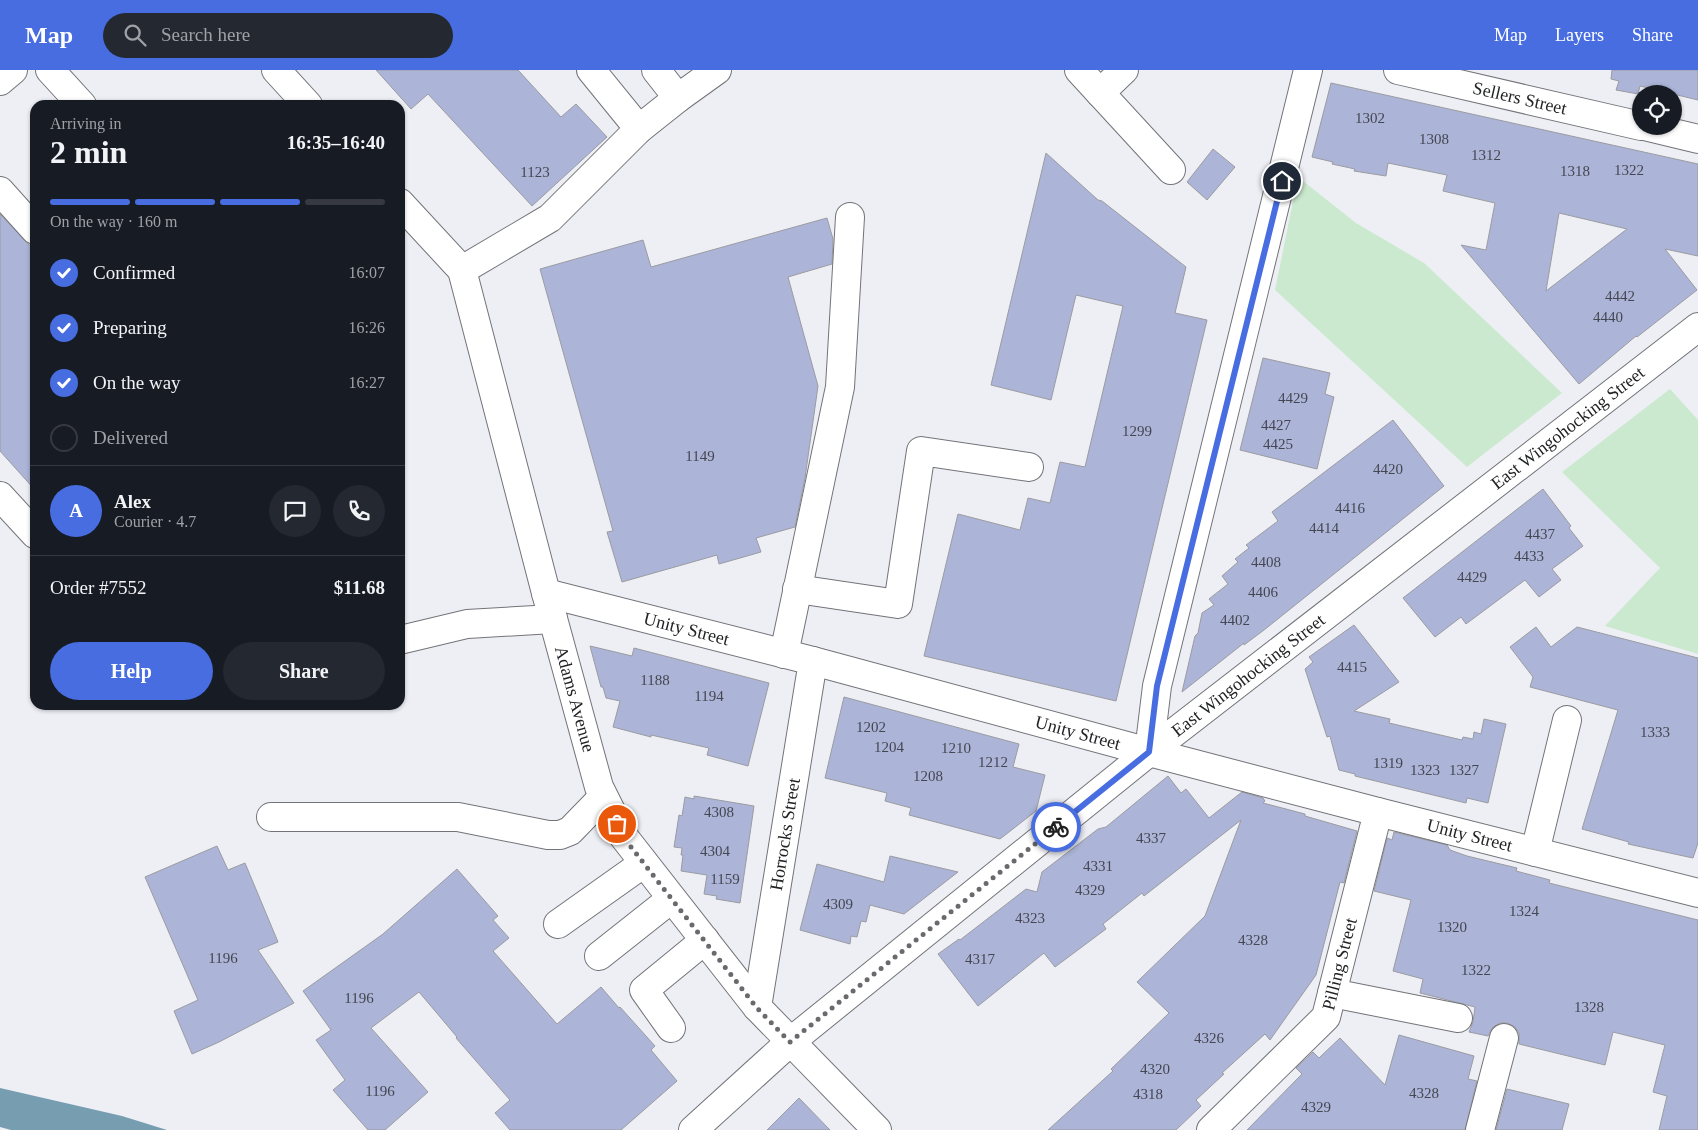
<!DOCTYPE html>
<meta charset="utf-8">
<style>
:root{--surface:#171b24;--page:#242831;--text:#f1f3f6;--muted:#9ea1a6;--line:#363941;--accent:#476de0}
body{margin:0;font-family:Georgia,serif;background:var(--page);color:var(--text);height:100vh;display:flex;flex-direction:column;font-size:19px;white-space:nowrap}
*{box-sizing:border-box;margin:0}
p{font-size:16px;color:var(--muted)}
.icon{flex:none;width:28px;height:28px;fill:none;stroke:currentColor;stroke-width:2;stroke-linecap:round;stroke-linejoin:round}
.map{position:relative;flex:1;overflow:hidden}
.panel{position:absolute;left:30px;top:30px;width:375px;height:610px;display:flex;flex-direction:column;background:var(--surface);border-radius:15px;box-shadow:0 1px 4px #0004}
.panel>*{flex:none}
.fabs{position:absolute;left:1632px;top:15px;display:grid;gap:10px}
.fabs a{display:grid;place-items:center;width:50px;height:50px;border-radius:50%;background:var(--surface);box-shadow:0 1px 4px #0004;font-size:25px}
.pin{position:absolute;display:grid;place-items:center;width:42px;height:42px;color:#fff;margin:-21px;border:2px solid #fff;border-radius:50%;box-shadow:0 1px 5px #0007}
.courier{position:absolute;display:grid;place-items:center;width:50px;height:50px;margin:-25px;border:4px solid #476de0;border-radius:50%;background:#fff;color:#222;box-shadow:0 1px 6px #0007}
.headline em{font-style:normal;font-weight:600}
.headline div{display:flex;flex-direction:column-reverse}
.headline{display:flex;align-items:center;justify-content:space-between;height:85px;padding:0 20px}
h1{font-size:32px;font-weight:600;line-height:38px}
.bar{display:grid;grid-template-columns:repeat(4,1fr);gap:8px 5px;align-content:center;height:60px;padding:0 20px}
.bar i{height:6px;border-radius:4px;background:var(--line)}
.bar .current{background:var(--accent)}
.bar p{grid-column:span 4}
.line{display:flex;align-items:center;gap:12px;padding:0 20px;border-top:1px solid var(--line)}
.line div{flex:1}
.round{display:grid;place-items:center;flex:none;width:52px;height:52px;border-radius:26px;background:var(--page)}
ol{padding:0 20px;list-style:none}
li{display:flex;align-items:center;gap:15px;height:55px}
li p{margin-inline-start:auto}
li .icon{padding:5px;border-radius:50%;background:var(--accent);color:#fff;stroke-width:4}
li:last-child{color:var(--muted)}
li i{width:28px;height:28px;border:2px solid var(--line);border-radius:50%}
.primary-button{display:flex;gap:10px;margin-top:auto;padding:10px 20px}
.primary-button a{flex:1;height:58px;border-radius:30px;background:var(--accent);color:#fff;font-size:20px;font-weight:600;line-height:58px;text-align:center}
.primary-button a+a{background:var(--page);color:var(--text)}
header{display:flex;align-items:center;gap:30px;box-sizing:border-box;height:70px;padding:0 25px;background:var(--accent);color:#fff}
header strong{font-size:24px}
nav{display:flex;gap:28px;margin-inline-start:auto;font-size:18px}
.search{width:350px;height:45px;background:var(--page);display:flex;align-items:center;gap:12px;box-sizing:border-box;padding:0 18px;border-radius:28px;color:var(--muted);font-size:19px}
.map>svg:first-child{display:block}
</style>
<header>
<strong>Map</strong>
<div class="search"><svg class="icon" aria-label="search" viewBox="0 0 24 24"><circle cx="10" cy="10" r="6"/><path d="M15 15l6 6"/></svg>Search here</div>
<nav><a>Map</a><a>Layers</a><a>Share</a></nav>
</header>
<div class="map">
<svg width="1698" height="1060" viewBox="0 0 1698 1060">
<rect width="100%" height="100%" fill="#eeeff5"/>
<g fill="#cbe9ce">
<path d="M 1298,107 L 1356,153 L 1424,193 L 1562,323 L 1467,397 L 1275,220 Z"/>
<path d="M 1670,319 L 1698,350 L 1698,584 L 1605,556 L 1660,498 L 1562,402 Z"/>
</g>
<path fill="#779db1" d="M 0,1018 L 122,1046 L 167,1060 L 11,1060 L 0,1057 Z"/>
<g fill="#acb4d7" stroke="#9b9ca1" fill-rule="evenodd">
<path d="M 376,0 L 518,0 L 561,47 L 576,34 L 607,67 L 532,136 L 428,24 L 411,39 Z"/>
<path d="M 1612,0 L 1698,0 L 1698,30 L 1640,16 L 1638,24 L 1616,20 L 1619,11 L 1611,9 Z"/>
<path d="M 1331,13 L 1698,94 L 1698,186 L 1665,179 L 1697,220 L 1637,267 L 1636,266 L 1579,314 L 1461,175 L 1486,180 L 1495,133 L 1443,121 L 1447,105 L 1388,93 L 1386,106 L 1354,101 L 1355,99 L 1332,94 L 1333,92 L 1312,87 ZM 1559,143 L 1627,159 L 1546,221 Z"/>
<path d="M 1213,79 L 1235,97 L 1207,130 L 1187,112 Z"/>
<path d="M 1046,83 L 1098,130 L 1102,131 L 1186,197 L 1175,243 L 1207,250 L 1116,631 L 924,586 L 958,444 L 1020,460 L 1028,428 L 1050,433 L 1060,392 L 1085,397 L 1123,236 L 1076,225 L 1051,330 L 991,315 Z"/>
<path d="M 0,144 L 35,181 L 35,420 L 0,381 Z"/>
<path d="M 827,148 L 833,169 L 832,194 L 788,207 L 818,316 L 805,408 L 795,457 L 756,468 L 761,482 L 719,494 L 717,485 L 622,512 L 607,462 L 613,461 L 540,199 L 643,170 L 651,197 Z"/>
<path d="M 1263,288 L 1330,303 L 1325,324 L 1334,327 L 1317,399 L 1240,380 Z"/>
<path d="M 1393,350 L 1444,416 L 1264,560 L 1244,575 L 1244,573 L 1182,622 L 1195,566 L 1198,563 L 1202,543 L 1214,535 L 1209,529 L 1228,514 L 1222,506 L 1238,492 L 1235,489 L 1249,478 L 1246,475 L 1278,451 L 1272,442 Z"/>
<path d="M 1543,419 L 1571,456 L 1569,458 L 1583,476 L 1552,499 L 1561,510 L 1539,527 L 1525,510 L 1466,554 L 1461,547 L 1435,567 L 1403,528 Z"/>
<path d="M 1354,555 L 1399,612 L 1354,641 L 1390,649 L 1389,653 L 1462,670 L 1463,667 L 1473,669 L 1474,662 L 1481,664 L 1484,649 L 1506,654 L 1488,733 L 1467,728 L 1466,733 L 1355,706 L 1355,704 L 1339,700 L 1330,666 L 1327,667 L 1305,599 L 1313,592 L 1309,587 Z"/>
<path d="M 1536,557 L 1551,577 L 1577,557 L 1698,588 L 1698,773 L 1693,788 L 1628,774 L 1629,772 L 1582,759 L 1618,640 L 1530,617 L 1533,607 L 1510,577 Z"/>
<path d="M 590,576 L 632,586 L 634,578 L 769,613 L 748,696 L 707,685 L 709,678 L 651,665 L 651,667 L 613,657 L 620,631 L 606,628 L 603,617 L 601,617 Z"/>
<path d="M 844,627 L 1019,674 L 1013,697 L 1045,705 L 1036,741 L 1000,769 L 909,745 L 911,738 L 885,731 L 887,723 L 825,708 Z"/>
<path d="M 1168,706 L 1181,723 L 1186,719 L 1209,748 L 1242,722 L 1263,728 L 1265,731 L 1263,733 L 1305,744 L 1305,746 L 1357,761 L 1344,813 L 1340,812 L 1316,905 L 1270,970 L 1265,964 L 1222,1003 L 1224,1004 L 1196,1030 L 1201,1036 L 1176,1060 L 1048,1060 L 1113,1001 L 1111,999 L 1169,943 L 1137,912 L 1205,846 L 1241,750 L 1144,826 L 1142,823 L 1103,854 L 1106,859 L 1055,897 L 1044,883 L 978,936 L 938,884 L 959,869 L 960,870 L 1026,819 L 1037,822 L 1042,802 L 1098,759 L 1106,757 Z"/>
<path d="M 694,726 L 754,736 L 740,833 L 716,829 L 717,826 L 704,824 L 707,805 L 681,801 L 683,785 L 681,785 L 682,778 L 674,777 L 679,745 L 682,746 L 685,727 L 694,729 Z"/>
<path d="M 1394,762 L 1447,775 L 1450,780 L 1467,786 L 1517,798 L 1516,801 L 1550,810 L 1549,813 L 1698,850 L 1698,1060 L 1659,1060 L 1667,1026 L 1653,1022 L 1665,975 L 1613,962 L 1605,995 L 1519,974 L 1519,963 L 1515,957 L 1507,953 L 1500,953 L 1493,957 L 1488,966 L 1469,962 L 1473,952 L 1475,937 L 1420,923 L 1423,909 L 1393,901 L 1411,830 L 1374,821 L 1387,768 L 1392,770 Z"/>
<path d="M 217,776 L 228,800 L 245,793 L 278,872 L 258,880 L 294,933 L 219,972 L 192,984 L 174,941 L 198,930 L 145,807 Z"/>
<path d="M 890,786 L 958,802 L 904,844 L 870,835 L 866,852 L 861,851 L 857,867 L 851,866 L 850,874 L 800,860 L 817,794 L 884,812 Z"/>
<path d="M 457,799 L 498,846 L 493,850 L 509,868 L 493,881 L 557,954 L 601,917 L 619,938 L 620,937 L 655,976 L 651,980 L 677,1011 L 621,1060 L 510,1060 L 495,1043 L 510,1030 L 456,968 L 457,967 L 419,922 L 371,958 L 428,1022 L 385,1060 L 368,1060 L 333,1020 L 345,1010 L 316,970 L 331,960 L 303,921 L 383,864 Z"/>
<path d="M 1399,965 L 1474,986 L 1468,1009 L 1477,1011 L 1465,1060 L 1247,1060 L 1302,1004 L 1296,998 L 1313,982 L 1319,988 L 1340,968 L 1385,1015 Z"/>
<path d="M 1507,1019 L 1569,1034 L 1562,1060 L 1496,1060 Z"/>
<path d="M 799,1028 L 830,1060 L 767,1060 Z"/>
</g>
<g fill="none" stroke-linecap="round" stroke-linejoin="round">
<defs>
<g id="minor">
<path d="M 50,0 L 82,35"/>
<path d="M 276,0 L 308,35"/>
<path d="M 591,0 L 639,59"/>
<path d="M 1079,0 L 1171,100"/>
<path id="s1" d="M 1398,0 L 1641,56"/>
<path d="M 0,11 L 13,0"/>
<path d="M 1100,23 L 1124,0"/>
<path d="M 678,28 L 717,0"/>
<path d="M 1644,56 L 1698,69"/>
<path d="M 0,121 L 35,160"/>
<path id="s2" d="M 400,133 L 462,200 L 546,523 L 599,717 L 624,767 L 757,937 L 877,1060"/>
<path d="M 462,200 L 550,148 L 639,59 L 678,28 L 656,0"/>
<path d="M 0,426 L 35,464"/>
<path d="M 797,519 L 898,534 L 921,381 L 1029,397"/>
<path id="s3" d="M 546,523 L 813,591 L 1149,682 L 1378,742 L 1698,823"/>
<path d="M 400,570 L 467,554 L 553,549"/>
<path d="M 784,584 L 840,317 L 850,147"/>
<path d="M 1149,682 L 1157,616 L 1308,0"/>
<path d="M 271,747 L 458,747 L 548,765 L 560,765 L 570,761 L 603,727"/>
<path d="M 1535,782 L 1567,650"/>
<path d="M 558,854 L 644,793"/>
<path d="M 599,886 L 671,829"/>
<path d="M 1332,923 L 1458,948"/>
<path id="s4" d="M 757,937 L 813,591"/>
<path d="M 671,958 L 644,920 L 705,870"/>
<path id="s5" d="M 693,1060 L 790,972 L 1149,682 L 1698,257"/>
<path id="s6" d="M 1211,1060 L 1326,947 L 1378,742"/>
<path d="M 1480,1060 L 1504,968"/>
</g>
</defs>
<use href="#minor" stroke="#737479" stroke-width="30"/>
<use href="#minor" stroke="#fff" stroke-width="28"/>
</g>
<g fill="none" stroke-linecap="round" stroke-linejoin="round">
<path stroke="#696a6e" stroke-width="5" stroke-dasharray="0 9" d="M 617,754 L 624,768 L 757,938 L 790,972 L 1056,757"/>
<path stroke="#476de0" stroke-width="6" d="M 1056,757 L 1149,682 L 1157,616 L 1282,111"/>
</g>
<g text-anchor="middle" stroke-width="5" stroke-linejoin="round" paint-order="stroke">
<g font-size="15" fill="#444752">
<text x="1370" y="53">1302</text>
<text x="1434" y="74">1308</text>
<text x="1486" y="90">1312</text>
<text x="1629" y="105">1322</text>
<text x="1575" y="106">1318</text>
<text x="535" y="107">1123</text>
<text x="1620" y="231">4442</text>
<text x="1608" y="252">4440</text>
<text x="1293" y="333">4429</text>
<text x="1276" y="360">4427</text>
<text x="1137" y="366">1299</text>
<text x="1278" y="379">4425</text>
<text x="700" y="391">1149</text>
<text x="1388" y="404">4420</text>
<text x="1350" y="443">4416</text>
<text x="1324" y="463">4414</text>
<text x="1540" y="469">4437</text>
<text x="1529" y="491">4433</text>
<text x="1266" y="497">4408</text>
<text x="1472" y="512">4429</text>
<text x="1263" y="527">4406</text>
<text x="1235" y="555">4402</text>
<text x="1352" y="602">4415</text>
<text x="655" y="615">1188</text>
<text x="709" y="631">1194</text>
<text x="871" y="662">1202</text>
<text x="1655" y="667">1333</text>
<text x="889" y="682">1204</text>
<text x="956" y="683">1210</text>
<text x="993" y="697">1212</text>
<text x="1388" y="698">1319</text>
<text x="1425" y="705">1323</text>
<text x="1464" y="705">1327</text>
<text x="928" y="711">1208</text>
<text x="719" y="747">4308</text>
<text x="1151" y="773">4337</text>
<text x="715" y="786">4304</text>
<text x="1098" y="801">4331</text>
<text x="725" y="814">1159</text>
<text x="1090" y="825">4329</text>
<text x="838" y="839">4309</text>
<text x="1524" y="846">1324</text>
<text x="1030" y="853">4323</text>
<text x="1452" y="862">1320</text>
<text x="1253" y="875">4328</text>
<text x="223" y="893">1196</text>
<text x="980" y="894">4317</text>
<text x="1476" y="905">1322</text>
<text x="359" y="933">1196</text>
<text x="1589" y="942">1328</text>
<text x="1209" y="973">4326</text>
<text x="1155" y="1004">4320</text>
<text x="380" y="1026">1196</text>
<text x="1424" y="1028">4328</text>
<text x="1148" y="1029">4318</text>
<text x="1316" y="1042">4329</text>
</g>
<g font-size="18" fill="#222325" stroke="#eeeff5">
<text dy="6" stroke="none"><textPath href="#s1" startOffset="125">Sellers Street</textPath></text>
<text dy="6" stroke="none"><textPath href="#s5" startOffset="1122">East Wingohocking Street</textPath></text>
<text dy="6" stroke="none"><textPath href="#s3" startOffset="145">Unity Street</textPath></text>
<text dy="6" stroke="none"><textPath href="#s5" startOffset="718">East Wingohocking Street</textPath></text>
<text dy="6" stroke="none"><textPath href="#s2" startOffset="535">Adams Avenue</textPath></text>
<text dy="6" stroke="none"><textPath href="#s3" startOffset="550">Unity Street</textPath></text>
<text dy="6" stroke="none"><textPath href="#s4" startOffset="175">Horrocks Street</textPath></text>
<text dy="6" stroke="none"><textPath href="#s3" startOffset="955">Unity Street</textPath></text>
<text dy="6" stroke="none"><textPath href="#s6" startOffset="216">Pilling Street</textPath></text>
</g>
</g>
</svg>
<div class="fabs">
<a><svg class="icon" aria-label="locate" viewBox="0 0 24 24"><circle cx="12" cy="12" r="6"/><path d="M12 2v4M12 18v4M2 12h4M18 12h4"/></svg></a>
</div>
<div class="pin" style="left:617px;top:754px;background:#ea580c"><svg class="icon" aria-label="bag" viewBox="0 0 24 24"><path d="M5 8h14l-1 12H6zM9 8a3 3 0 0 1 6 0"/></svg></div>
<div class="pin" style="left:1282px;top:111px;background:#1f2937"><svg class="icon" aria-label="home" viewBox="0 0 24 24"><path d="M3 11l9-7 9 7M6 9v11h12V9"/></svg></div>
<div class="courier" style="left:1056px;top:757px"><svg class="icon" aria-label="bike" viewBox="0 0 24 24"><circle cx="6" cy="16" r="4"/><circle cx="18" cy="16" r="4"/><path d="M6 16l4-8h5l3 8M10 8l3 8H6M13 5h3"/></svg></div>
<section class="panel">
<div class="headline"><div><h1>2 min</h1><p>Arriving in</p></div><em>16:35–16:40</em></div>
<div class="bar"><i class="current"></i><i class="current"></i><i class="current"></i><i></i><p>On the way · 160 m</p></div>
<ol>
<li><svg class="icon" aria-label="check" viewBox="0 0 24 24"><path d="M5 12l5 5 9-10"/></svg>Confirmed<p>16:07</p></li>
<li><svg class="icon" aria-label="check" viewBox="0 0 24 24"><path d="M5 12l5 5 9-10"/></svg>Preparing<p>16:26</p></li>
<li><svg class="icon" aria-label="check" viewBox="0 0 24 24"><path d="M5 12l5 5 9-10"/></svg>On the way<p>16:27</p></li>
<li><i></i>Delivered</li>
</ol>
<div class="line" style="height:90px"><b class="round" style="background:var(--accent);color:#fff">A</b><div><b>Alex</b><p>Courier · 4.7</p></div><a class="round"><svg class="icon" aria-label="chat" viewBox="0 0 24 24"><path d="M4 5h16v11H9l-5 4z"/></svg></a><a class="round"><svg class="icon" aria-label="phone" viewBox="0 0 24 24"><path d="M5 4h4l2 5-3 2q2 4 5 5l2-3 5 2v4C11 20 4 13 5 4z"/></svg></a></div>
<div class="line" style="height:65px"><div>Order #7552</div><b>$11.68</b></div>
<div class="primary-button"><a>Help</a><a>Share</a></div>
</section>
</div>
